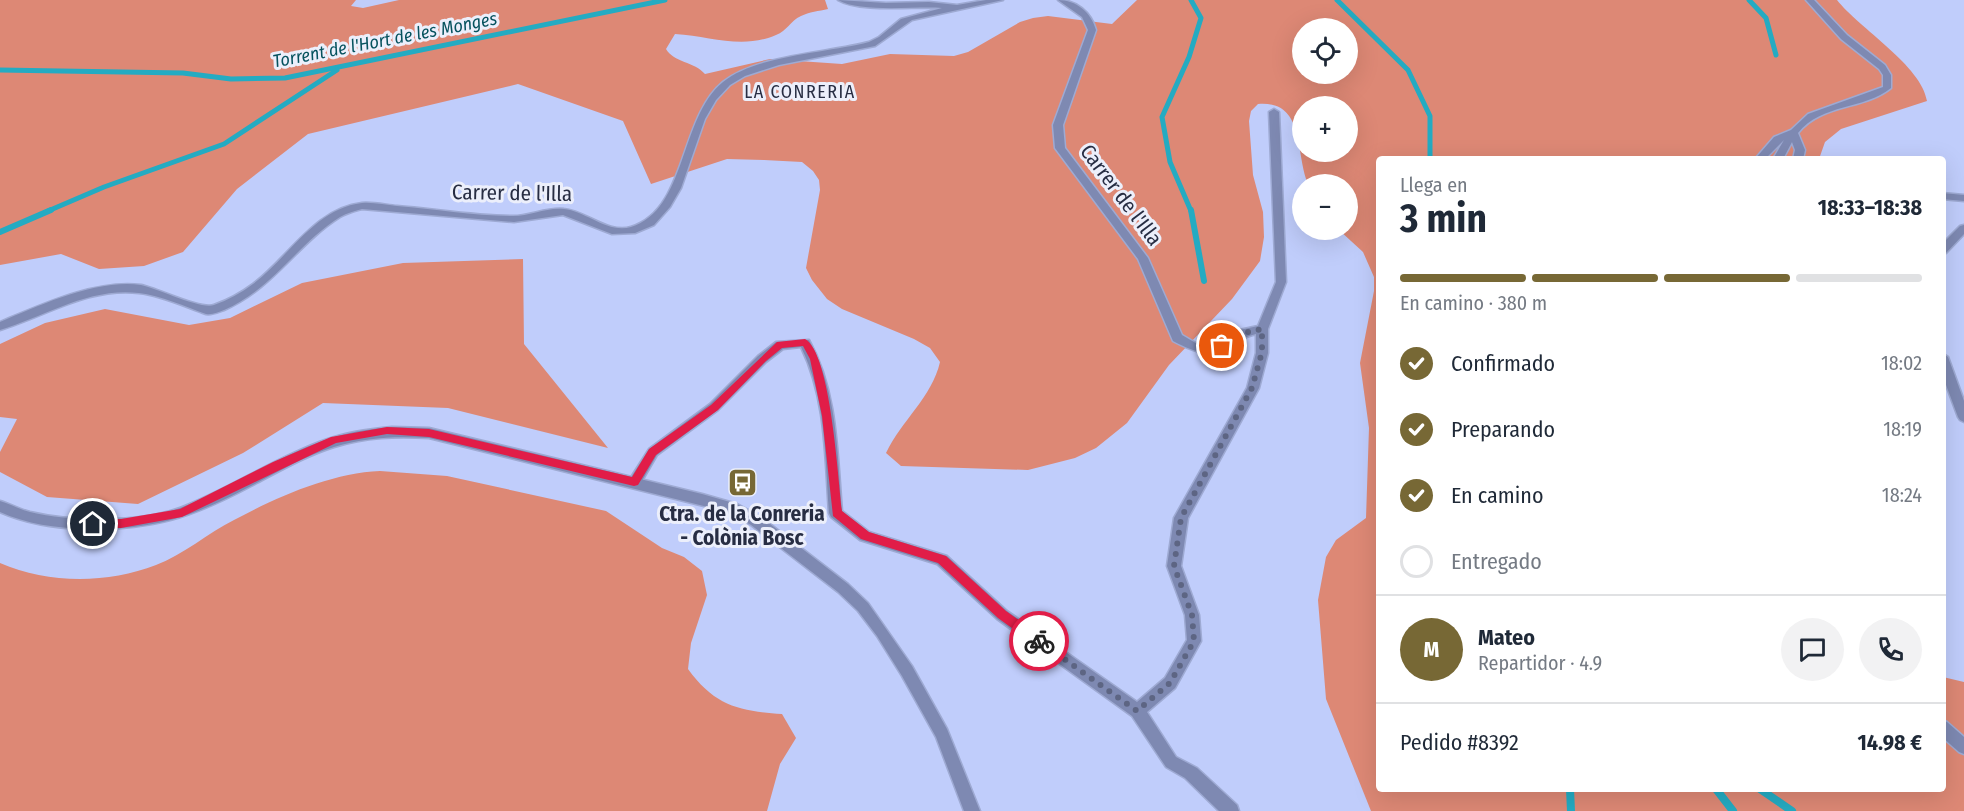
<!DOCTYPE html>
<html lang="es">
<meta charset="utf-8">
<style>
:root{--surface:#fff;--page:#f2f2f3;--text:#1f2937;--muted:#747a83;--line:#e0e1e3;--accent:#776835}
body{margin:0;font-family:"Fira Sans Condensed",sans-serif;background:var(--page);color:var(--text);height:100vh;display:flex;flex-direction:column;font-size:22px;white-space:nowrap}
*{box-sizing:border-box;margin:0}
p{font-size:20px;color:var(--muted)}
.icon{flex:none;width:33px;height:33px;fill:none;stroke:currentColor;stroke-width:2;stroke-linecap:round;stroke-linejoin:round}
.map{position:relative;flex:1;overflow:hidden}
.details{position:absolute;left:1376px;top:156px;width:570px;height:636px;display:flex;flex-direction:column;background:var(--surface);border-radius:6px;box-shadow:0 6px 24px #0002}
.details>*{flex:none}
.tools{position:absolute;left:1292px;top:18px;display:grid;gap:12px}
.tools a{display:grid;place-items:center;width:66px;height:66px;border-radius:50%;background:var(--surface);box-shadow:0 6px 24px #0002;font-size:30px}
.pin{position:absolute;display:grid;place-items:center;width:51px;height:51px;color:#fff;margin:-26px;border:3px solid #fff;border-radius:50%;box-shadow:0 2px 6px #0007}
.courier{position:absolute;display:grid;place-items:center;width:60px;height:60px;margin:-30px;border:4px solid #e11d48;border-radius:50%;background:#fff;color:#222;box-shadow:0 2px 8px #0007}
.overview em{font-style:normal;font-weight:700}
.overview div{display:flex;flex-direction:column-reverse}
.overview{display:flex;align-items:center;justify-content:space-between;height:102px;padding:0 24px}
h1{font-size:39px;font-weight:700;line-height:45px}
.bar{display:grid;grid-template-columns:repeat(4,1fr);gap:9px 6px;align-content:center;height:72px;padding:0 24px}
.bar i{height:8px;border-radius:4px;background:var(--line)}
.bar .selected{background:var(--accent)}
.bar p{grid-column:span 4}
.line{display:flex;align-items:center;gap:15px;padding:0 24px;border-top:2px solid var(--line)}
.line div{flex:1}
.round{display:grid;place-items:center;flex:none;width:63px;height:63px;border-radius:32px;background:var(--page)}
ol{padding:0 24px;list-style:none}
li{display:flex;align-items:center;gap:18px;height:66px}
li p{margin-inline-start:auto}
li .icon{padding:6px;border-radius:50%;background:var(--accent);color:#fff;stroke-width:4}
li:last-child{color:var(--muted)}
li i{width:33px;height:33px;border:3px solid var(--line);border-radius:50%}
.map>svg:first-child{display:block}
</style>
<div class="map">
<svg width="1964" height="811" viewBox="0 0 1964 811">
<rect width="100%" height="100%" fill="#c0cdfb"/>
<g fill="#dd8875" fill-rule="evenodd">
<path d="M 0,0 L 356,0 L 351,6 L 363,8 L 399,0 L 825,0 L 828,9 C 819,11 809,12 801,16 C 790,21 787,31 776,35 C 741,50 711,36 675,34 L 666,49 C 673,62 695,62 705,74 L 770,59 L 842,64 L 890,54 L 954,56 L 968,52 L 1020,22 L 1033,18 L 1048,16 L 1112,24 L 1137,0 L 1837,0 C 1859,28 1922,66 1927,101 L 1841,129 L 1825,142 L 1819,159 L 1378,159 L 1378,789 L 1942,789 L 1943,677 L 1964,682 L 1964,811 L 1371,811 L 1326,699 L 1318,600 L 1326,557 L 1336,540 L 1366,518 L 1369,428 L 1360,363 L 1374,291 L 1374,277 L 1363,252 L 1339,230 L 1347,230 L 1347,184 L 1308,184 C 1295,152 1305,100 1258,104 L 1251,111 L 1249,121 L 1253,175 L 1263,212 L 1264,237 L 1260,261 L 1232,299 L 1169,365 L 1127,423 L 1096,448 L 1075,458 L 1028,470 L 901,466 L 886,453 C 902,420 932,397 940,362 L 930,348 L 914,339 L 842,309 L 827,299 L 812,280 L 806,268 L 820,190 L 819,180 L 813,171 L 802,162 L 764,160 L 727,159 L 651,184 L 623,121 L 518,84 L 308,134 L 237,189 L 183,252 L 144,266 L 99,269 L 61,254 L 0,265 ZM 1302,28 L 1347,28 L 1347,74 L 1302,74 ZM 1302,106 L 1347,106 L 1347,152 L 1302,152 Z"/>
<path d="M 523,259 L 524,344 L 608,448 L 448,408 L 323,403 L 243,453 L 138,504 L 47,497 L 0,472 L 0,452 L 17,419 L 0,417 L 0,344 L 45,323 L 105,309 L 189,325 L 230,318 L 302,283 L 403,263 Z"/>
<path d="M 380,471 L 447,476 L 606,511 L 662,548 L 684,557 L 702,571 L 707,595 L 691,643 L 688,669 C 715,706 739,711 782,714 L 796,738 L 780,764 L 767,811 L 0,811 L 0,563 C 48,584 107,584 156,565 C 183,555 208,533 234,520 C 277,497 331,473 380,471 Z"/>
</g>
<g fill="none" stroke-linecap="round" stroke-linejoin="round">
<g stroke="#24abc2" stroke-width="5">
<path d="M 1191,0 L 1201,18 L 1189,57 L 1162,117 L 1170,162 L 1191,211"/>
<path d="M 1337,0 L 1408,70 L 1430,116 L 1430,159"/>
<path d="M 1749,0 L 1766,18 L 1776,55"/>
<path d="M 0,70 L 183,73 L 231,79 L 285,78 L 665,0"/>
<path d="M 48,211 L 104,187 L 224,144 L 337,70"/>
</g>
<g stroke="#24abc2" stroke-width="6">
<path d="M 1191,210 L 1204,281"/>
<path d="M 0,232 L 51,210"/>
</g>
<g stroke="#24abc2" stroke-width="8">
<path d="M 1570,789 L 1571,811"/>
<path d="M 1716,789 L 1733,811"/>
<path d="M 1760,789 L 1792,811"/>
</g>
<defs>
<g id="minor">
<path d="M 838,0 L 886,3 L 929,2 L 957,5 L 986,0 L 1003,0 L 912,20 L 875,46 L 779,65 L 745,76 L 730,85 L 716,100 L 705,119 L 681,188 L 670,207 L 654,225 L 635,233 L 612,234 L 563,215 L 514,222 L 362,209 C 355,211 347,213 340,217 C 297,244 273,289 224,310 C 218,312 213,315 206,314 C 186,307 160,295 139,293 C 89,287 46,316 0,330 L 0,322 C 41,305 96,279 141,285 C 157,288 201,310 214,305 C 228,300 241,293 253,284 C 288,258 315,208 362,203 C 373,202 386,205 397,206 C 435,209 475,216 513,216 C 530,216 547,207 564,209 C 586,211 608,234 631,227 C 687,210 679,118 723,82 C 756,55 828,53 869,42 L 879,37 L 901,19 L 942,8 C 915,6 860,13 838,0 Z"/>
<path d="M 1058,0 C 1076,0 1091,12 1096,30 L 1063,125 L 1065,148 L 1148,258 L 1182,335 L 1199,345 L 1219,342 L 1235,331 L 1258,326 L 1276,282 L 1269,112 L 1274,109 L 1279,112 L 1286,282 L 1268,329 L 1268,353 L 1259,388 L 1188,518 L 1181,566 L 1199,615 L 1201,641 L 1175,688 L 1147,712 L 1176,757 L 1197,768 L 1237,805 L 1239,811 L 1219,811 L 1185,778 L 1166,767 L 1132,716 L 997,619 L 937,564 L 860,540 L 831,517 L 829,513 C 825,457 826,398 801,347 L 783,349 L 766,362 L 718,410 L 657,455 L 639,486 L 629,486 L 628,482 L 649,449 L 710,404 L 758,356 L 776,342 L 809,340 C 838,392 837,453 842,511 L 869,532 L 947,556 L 1007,611 L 1137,702 L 1165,678 L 1187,640 L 1185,615 L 1167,566 L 1174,518 L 1247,388 L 1256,353 L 1256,334 C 1240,338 1240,341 1227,348 C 1207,358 1190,350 1173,341 L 1138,259 L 1055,148 L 1053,125 L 1088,30 L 1082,17 Z"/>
<path d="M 1942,193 L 1964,195 L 1964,201 L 1942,199 Z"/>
<path d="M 1964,225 L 1964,234 L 1946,253 L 1942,254 L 1942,244 L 1960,226 Z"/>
<path d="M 1942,353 L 1948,357 L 1964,401 L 1964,422 L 1960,420 L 1958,417 L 1942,374 Z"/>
</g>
<g id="tertiary">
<path d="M 1806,0 L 1814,0 L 1847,35 L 1885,65 L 1891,75 L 1891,88 C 1864,110 1822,103 1798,133 L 1805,150 L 1803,159 L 1793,159 L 1795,150 L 1792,142 L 1783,159 L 1773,159 L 1784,140 L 1765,159 L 1755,159 L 1774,137 L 1791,130 L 1808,114 L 1883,87 L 1883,75 L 1879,69 L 1841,39 Z"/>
<path d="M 392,427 L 429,428 L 702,494 L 737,504 L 761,517 L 848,584 L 868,603 L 912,666 L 947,729 L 980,811 L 964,811 L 936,737 L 902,676 L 877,636 L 858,611 L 838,592 L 751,525 L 728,512 L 429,438 C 396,436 366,437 334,447 C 305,456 278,472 251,486 C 191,518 153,530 85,529 C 56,528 27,524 0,512 L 0,501 C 10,504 19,509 30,512 C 73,522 138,523 180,508 C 230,489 274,458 325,440 C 347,432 369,429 392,427 Z"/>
<path d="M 1942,720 L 1947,722 L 1964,737 L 1964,754 L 1959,752 L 1942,737 Z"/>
</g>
</defs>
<use href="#minor" stroke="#9eaad3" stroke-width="3"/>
<use href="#tertiary" stroke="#9eaad3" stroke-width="3"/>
<use href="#minor" fill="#7e89b2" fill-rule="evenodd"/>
<use href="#tertiary" fill="#7e89b2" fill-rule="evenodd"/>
</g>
<path fill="#e11d48" d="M 805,339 C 831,353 838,480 842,511 L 869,532 L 946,556 L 1006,611 L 1043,637 L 1043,645 L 1035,645 L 998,618 L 938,563 L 861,539 L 833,516 L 822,416 L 810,359 L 803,346 L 782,348 L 766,361 L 718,410 L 656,455 L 638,485 L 634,486 L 429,437 L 387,434 L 336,443 L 182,517 L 121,528 L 93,528 L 87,524 L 93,519 L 121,519 L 180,509 L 273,462 L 331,437 L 387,427 L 429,429 L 632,477 L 649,449 L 711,405 L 777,342 Z"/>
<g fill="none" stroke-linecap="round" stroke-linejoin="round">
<path stroke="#5d6583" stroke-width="6" stroke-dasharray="0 10.8" d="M 1039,641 L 1137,711 L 1170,683 L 1194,641 L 1192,615 L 1174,566 L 1181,518 L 1252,388 L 1262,352 L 1262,329 L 1239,334 L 1222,346"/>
</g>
<defs>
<symbol id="bus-square" viewBox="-11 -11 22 22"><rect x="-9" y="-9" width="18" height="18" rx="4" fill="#776835" stroke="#eceffb"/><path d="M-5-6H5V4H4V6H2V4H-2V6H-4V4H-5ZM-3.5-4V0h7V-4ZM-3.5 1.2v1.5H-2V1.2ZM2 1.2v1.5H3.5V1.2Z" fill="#fff"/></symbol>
</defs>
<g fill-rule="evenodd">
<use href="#bus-square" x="726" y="466" width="33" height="33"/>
</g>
<g text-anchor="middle" stroke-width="6" stroke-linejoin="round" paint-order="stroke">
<g font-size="18" font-style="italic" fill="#06525e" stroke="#eceffb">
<text transform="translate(385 40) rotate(-11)" y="6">Torrent de l'Hort de les Monges</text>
</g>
<g font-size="18" letter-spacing="1.5" fill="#272d43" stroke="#eceffb">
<text x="800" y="98">LA CONRERIA</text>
</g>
<g font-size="21" fill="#272d43" stroke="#eceffb">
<text transform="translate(512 193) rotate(1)" y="7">Carrer de l'Illa</text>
<text transform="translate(1121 195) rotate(53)" y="7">Carrer de l'Illa</text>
</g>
<g font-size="21" font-weight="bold" fill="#272d43" stroke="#eceffb">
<text x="742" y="521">Ctra. de la Conreria<tspan x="742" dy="24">- Colònia Bosc</tspan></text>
</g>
</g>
</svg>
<div class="tools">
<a><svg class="icon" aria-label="locate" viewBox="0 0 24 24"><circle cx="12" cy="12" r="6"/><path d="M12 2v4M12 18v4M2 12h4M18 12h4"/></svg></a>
<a>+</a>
<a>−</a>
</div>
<div class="pin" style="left:1222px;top:346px;background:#ea580c"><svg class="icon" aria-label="bag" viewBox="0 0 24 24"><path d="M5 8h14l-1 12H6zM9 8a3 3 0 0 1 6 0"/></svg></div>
<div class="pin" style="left:93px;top:524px;background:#1f2937"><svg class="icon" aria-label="home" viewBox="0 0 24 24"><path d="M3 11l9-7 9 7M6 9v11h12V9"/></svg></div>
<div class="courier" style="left:1039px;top:641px"><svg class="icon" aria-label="bike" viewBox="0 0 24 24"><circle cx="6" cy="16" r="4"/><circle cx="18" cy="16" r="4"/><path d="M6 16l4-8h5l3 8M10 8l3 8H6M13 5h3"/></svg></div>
<section class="details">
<div class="overview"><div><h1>3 min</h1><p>Llega en</p></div><em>18:33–18:38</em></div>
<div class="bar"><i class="selected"></i><i class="selected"></i><i class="selected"></i><i></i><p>En camino · 380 m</p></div>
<ol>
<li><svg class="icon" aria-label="check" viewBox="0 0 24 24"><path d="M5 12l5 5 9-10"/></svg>Confirmado<p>18:02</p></li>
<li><svg class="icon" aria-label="check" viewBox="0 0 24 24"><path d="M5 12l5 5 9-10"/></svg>Preparando<p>18:19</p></li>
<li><svg class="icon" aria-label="check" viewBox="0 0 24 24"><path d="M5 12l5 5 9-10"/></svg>En camino<p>18:24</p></li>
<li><i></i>Entregado</li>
</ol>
<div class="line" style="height:108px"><b class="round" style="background:var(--accent);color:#fff">M</b><div><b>Mateo</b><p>Repartidor · 4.9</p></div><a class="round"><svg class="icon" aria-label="chat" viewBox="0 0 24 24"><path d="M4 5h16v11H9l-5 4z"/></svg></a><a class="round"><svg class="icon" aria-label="phone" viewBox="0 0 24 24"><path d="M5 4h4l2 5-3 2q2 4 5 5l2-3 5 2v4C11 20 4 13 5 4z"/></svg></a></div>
<div class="line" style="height:78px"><div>Pedido #8392</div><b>14.98 €</b></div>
</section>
</div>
